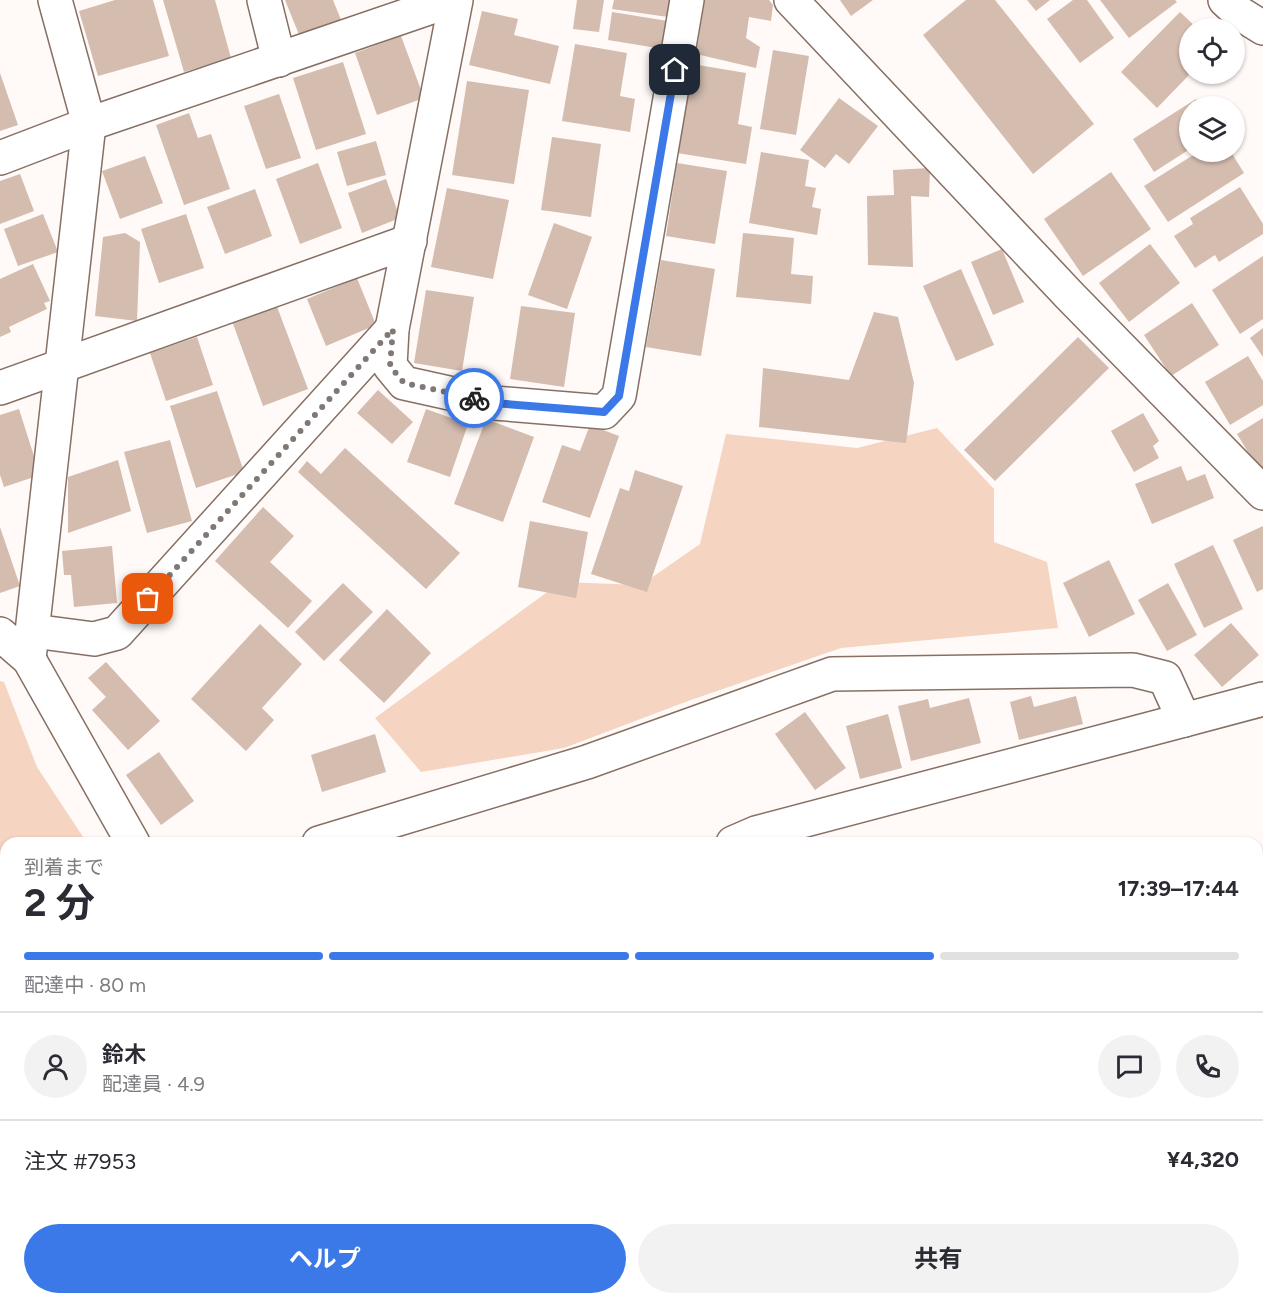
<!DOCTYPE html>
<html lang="ja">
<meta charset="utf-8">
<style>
:root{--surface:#fff;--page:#f2f2f3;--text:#2b2b33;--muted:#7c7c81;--line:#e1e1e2;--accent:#3b79e8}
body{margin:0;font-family:Figtree,"Noto Sans JP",sans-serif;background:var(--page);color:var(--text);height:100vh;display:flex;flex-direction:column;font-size:22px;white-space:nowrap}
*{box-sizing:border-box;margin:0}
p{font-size:20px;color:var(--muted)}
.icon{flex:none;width:33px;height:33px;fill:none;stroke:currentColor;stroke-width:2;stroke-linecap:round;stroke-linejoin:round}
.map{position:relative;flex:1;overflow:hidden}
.panel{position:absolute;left:0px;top:837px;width:1263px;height:468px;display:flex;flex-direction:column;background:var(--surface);border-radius:18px 18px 0 0;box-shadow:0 2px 4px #0004}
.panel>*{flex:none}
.buttons{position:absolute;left:1179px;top:18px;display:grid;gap:12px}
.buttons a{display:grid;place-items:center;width:66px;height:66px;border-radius:50%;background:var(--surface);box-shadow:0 2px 4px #0004;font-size:30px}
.pin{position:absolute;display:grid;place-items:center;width:51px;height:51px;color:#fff;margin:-26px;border-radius:12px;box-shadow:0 3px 9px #0006}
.courier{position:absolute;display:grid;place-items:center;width:60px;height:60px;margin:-30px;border:4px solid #3b79e8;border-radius:50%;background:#fff;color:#222;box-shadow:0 2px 8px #0007}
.head em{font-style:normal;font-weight:700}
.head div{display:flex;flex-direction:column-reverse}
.head{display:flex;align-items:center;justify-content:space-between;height:102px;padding:0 24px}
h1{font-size:39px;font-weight:700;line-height:45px}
.bar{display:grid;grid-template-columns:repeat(4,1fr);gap:9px 6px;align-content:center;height:72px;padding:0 24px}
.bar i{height:8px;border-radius:4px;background:var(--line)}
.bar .active{background:var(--accent)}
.bar p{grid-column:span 4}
.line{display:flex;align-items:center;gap:15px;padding:0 24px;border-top:2px solid var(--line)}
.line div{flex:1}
.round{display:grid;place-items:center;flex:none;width:63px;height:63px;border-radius:32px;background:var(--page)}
.action{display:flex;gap:12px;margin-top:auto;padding:12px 24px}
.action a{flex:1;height:69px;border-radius:36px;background:var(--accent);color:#fff;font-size:24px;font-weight:700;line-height:69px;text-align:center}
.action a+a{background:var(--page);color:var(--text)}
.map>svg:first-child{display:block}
</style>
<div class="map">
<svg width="1263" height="1305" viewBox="0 0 1263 1305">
<rect width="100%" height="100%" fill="#fff9f7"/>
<g fill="#f5d4c1">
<path d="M 937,428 L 994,489 L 994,542 L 1047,562 L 1058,628 L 841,648 L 688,701 L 564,748 L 421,772 L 375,718 L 561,582 L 641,585 L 700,544 L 726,434 L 857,448 Z"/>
<path d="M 0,681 L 4,682 L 37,767 L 87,843 L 6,843 L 6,1188 L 0,1182 Z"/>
<path d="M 579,1299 L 729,1299 L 724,1305 L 595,1305 Z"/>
</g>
<g fill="#d4bcaf">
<path d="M 115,0 L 153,0 L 169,56 L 98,76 L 79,11 Z"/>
<path d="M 163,0 L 215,0 L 231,58 L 184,72 Z"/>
<path d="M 285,0 L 333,0 L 341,20 L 300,37 Z"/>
<path d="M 577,0 L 604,0 L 599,32 L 573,29 Z"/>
<path d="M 614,0 L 671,0 L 668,17 L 612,9 Z"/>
<path d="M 705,0 L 769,0 L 773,5 L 771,21 L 749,17 L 746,38 L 760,47 L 756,68 L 696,54 Z"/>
<path d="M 840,0 L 873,0 L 851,16 Z"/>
<path d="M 966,0 L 995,0 L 1094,124 L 1033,174 L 923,35 Z"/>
<path d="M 1027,0 L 1050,0 L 1036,11 Z"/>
<path d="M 1073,0 L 1087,0 L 1114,38 L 1080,63 L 1047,19 Z"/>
<path d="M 1100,0 L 1175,0 L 1177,2 L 1129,38 Z"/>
<path d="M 482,11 L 518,19 L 514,35 L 559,46 L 550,84 L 469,65 Z"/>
<path d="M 612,12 L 668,21 L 663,49 L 608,40 Z"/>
<path d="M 1180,12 L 1197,28 L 1190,28 L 1190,74 L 1157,108 L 1121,72 Z"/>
<path d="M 401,36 L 424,98 L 377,115 L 355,53 Z"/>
<path d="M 575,44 L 627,53 L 620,96 L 635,99 L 630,132 L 562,121 Z"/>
<path d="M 773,50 L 809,56 L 796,135 L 760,129 Z"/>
<path d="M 343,62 L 366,134 L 316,150 L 293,78 Z"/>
<path d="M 692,64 L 746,73 L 738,124 L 752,127 L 746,164 L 677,153 Z"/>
<path d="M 0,73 L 18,125 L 0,131 Z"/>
<path d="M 467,81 L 529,90 L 514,184 L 452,175 Z"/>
<path d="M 279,94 L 301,158 L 266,169 L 244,106 Z"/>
<path d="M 839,98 L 878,126 L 849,164 L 836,154 L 825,168 L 800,150 Z"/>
<path d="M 1196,99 L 1201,106 L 1190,106 L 1190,149 L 1154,172 L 1133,139 Z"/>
<path d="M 189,113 L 198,138 L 211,134 L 230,189 L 184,205 L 156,125 Z"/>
<path d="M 552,137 L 601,144 L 591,217 L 541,210 Z"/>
<path d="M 376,141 L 386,175 L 347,186 L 337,152 Z"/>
<path d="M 761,152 L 809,160 L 805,186 L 816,188 L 812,207 L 821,209 L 817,235 L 749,223 Z"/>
<path d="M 1198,152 L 1231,152 L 1244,173 L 1168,222 L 1144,186 Z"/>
<path d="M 145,156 L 163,203 L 120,219 L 102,171 Z"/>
<path d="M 318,163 L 342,228 L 300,244 L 276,179 Z"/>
<path d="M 677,163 L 727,171 L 715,244 L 666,236 Z"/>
<path d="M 930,168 L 929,197 L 911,196 L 913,267 L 868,265 L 867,196 L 894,195 L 893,170 Z"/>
<path d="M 1111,172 L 1151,229 L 1083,276 L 1044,219 Z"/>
<path d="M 20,174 L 34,211 L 0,224 L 0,181 Z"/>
<path d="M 386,179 L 400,218 L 362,233 L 348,193 Z"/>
<path d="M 1240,187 L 1263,224 L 1263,234 L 1219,262 L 1215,255 L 1195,268 L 1174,236 L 1193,224 L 1190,218 Z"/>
<path d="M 447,188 L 509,200 L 493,279 L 431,267 Z"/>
<path d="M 255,189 L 272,236 L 225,254 L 207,207 Z"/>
<path d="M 43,214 L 58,252 L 18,266 L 4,229 Z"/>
<path d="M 186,214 L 204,268 L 159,283 L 141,229 Z"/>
<path d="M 554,223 L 592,237 L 567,309 L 528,295 Z"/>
<path d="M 125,233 L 140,242 L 137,321 L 95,316 L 103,237 Z"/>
<path d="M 743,233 L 794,238 L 791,274 L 813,276 L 811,304 L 736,297 Z"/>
<path d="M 1150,244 L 1180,283 L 1129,322 L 1099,283 Z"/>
<path d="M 1002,249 L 1024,302 L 993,315 L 971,262 Z"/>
<path d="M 1263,256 L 1263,319 L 1240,334 L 1212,290 Z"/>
<path d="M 661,260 L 715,269 L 701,356 L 646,347 Z"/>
<path d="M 33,264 L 50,301 L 44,303 L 47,309 L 9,327 L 11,332 L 0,337 L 0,279 Z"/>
<path d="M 961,269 L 994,345 L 956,361 L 923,286 Z"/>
<path d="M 357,278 L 376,325 L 326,346 L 307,299 Z"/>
<path d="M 426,290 L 474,297 L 462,371 L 414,363 Z"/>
<path d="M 1192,303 L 1219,345 L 1171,376 L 1144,335 Z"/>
<path d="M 276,304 L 308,389 L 263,406 L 232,321 Z"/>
<path d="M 521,306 L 575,313 L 564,387 L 510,379 Z"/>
<path d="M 874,312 L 898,317 L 914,383 L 906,443 L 759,427 L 763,368 L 849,380 Z"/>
<path d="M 1263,328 L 1263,357 L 1250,338 Z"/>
<path d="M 197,337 L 213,385 L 166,401 L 150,353 Z"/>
<path d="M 1078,337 L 1109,368 L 995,481 L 964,450 Z"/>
<path d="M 1248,356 L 1263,381 L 1263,405 L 1230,425 L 1205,382 Z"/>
<path d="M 378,390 L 413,422 L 392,444 L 357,413 Z"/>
<path d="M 217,391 L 244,472 L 196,488 L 170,406 Z"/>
<path d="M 19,409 L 40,475 L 4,487 L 0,475 L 0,415 Z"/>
<path d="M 426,409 L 468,424 L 450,477 L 407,462 Z"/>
<path d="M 1143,413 L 1159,441 L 1153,446 L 1159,458 L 1134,472 L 1111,431 Z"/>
<path d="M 1263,418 L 1263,467 L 1259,470 L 1237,434 Z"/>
<path d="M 486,419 L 534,437 L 503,522 L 454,504 Z"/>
<path d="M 590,425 L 619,436 L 590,518 L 542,502 L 562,445 L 580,451 Z"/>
<path d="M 170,440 L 192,521 L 147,533 L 124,452 Z"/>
<path d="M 345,448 L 460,553 L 426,589 L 298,472 L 307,461 L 321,474 Z"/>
<path d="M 118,460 L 131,511 L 68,533 L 68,477 Z"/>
<path d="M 1181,466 L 1187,481 L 1205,474 L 1214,498 L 1152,524 L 1135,484 Z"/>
<path d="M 635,470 L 683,486 L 647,592 L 591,574 L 620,488 L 629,491 Z"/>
<path d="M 263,507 L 294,536 L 270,562 L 312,601 L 288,628 L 215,561 Z"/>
<path d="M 530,521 L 588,532 L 576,598 L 518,587 Z"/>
<path d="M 1263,526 L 1263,589 L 1257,592 L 1233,540 Z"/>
<path d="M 0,527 L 20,586 L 0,593 Z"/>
<path d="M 1213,545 L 1243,609 L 1204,628 L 1174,564 Z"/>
<path d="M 112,546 L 117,603 L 74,607 L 71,575 L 64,575 L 62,551 Z"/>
<path d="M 1109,560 L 1135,614 L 1089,637 L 1063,583 Z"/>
<path d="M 343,583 L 373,612 L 324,661 L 295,632 Z"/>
<path d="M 1168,583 L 1197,635 L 1167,651 L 1138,600 Z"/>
<path d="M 387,609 L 431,653 L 384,703 L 339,660 Z"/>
<path d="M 1231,623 L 1259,655 L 1222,687 L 1194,655 Z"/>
<path d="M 260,624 L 302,664 L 262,708 L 274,720 L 246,751 L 191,699 Z"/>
<path d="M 106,662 L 160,721 L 128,750 L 92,710 L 106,697 L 88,678 Z"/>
<path d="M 1031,696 L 1034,707 L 1076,696 L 1083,724 L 1019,740 L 1010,702 Z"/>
<path d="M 969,698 L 981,743 L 911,761 L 898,706 L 928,699 L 930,708 Z"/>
<path d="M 805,712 L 846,768 L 815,790 L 775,734 Z"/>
<path d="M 888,714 L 902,768 L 860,779 L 846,726 Z"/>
<path d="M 375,734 L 386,772 L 322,792 L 311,755 Z"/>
<path d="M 159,752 L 194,801 L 161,825 L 126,775 Z"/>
<rect x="1257" y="927" width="6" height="61"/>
<rect x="1257" y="1001" width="6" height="73"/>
<path d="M 1257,1128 L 1260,1128 L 1261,1160 L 1263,1160 L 1263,1209 L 1257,1209 Z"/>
<rect x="1257" y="1225" width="6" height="63"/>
<path d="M 0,1265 L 6,1267 L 6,1299 L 41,1299 L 39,1305 L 0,1305 Z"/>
<path d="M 376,1299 L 428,1299 L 419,1305 L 380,1305 Z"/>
<path d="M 454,1299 L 458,1299 L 465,1305 L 449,1305 Z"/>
<rect x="853" y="1299" width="36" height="6"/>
</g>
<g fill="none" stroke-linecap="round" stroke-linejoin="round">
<defs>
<g id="minor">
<path d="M 264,0 L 279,60"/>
<path d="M 456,0 L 392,329 L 390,366 L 404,383 L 494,403 L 604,412 L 619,396 L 687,0"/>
<path d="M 791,0 L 1070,296 L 1263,493"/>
<path d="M 1225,0 L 1239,13 L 1263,28"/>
<path d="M 0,158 L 89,124 L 452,0"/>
<path d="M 0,388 L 410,241"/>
<path d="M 33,631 L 94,639 L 117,633 L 392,329"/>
<path d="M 0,634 L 29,659 L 133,843"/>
<path d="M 29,659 L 89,124 L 55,0"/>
<path d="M 319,843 L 587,762 L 832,674 L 1133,670 L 1165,678 L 1184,720 L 1263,699"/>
<path d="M 733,843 L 756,833 L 1184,720"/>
<path d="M 1257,888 L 1263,888"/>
<path d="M 1257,1104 L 1263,1104"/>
<path d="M 234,1299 L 239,1305"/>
<path d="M 537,1299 L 553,1305"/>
<path d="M 753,1299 L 753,1305"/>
</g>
</defs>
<use href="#minor" stroke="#867063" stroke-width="36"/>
<use href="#minor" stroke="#fff" stroke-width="33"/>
</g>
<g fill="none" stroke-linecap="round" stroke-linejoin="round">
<path stroke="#807874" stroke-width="6" stroke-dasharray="0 10.8" d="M 148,599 L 393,329 L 390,366 L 404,383 L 474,398"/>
<path stroke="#3b79e8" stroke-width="8" d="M 474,398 L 494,403 L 604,412 L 619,396 L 675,70"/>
</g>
</svg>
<div class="buttons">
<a><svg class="icon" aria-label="locate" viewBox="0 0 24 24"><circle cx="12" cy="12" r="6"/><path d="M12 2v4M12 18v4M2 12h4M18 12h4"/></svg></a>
<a><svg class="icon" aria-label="layers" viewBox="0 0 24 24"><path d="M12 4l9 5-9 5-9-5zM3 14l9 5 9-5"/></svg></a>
</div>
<div class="pin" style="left:148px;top:599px;background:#ea580c"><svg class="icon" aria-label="bag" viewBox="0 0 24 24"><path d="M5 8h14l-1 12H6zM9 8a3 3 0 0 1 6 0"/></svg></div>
<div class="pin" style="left:675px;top:70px;background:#1f2937"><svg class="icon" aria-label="home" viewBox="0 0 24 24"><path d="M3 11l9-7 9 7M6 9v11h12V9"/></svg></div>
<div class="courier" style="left:474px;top:398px"><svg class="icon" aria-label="bike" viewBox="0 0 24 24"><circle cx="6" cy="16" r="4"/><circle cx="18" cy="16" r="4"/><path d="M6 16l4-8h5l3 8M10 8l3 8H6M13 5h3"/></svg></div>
<section class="panel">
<div class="head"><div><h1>2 分</h1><p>到着まで</p></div><em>17:39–17:44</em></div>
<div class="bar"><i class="active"></i><i class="active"></i><i class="active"></i><i></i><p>配達中 · 80 m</p></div>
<div class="line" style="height:108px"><a class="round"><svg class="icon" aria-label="person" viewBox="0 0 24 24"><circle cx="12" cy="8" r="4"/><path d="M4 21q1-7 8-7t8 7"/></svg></a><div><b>鈴木</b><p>配達員 · 4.9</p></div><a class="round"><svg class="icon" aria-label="chat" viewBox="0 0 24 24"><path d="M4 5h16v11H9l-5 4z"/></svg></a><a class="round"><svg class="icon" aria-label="phone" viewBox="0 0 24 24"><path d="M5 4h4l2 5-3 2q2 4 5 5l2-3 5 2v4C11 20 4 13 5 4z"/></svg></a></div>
<div class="line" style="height:78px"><div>注文 #7953</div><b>¥4,320</b></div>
<div class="action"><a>ヘルプ</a><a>共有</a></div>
</section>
</div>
